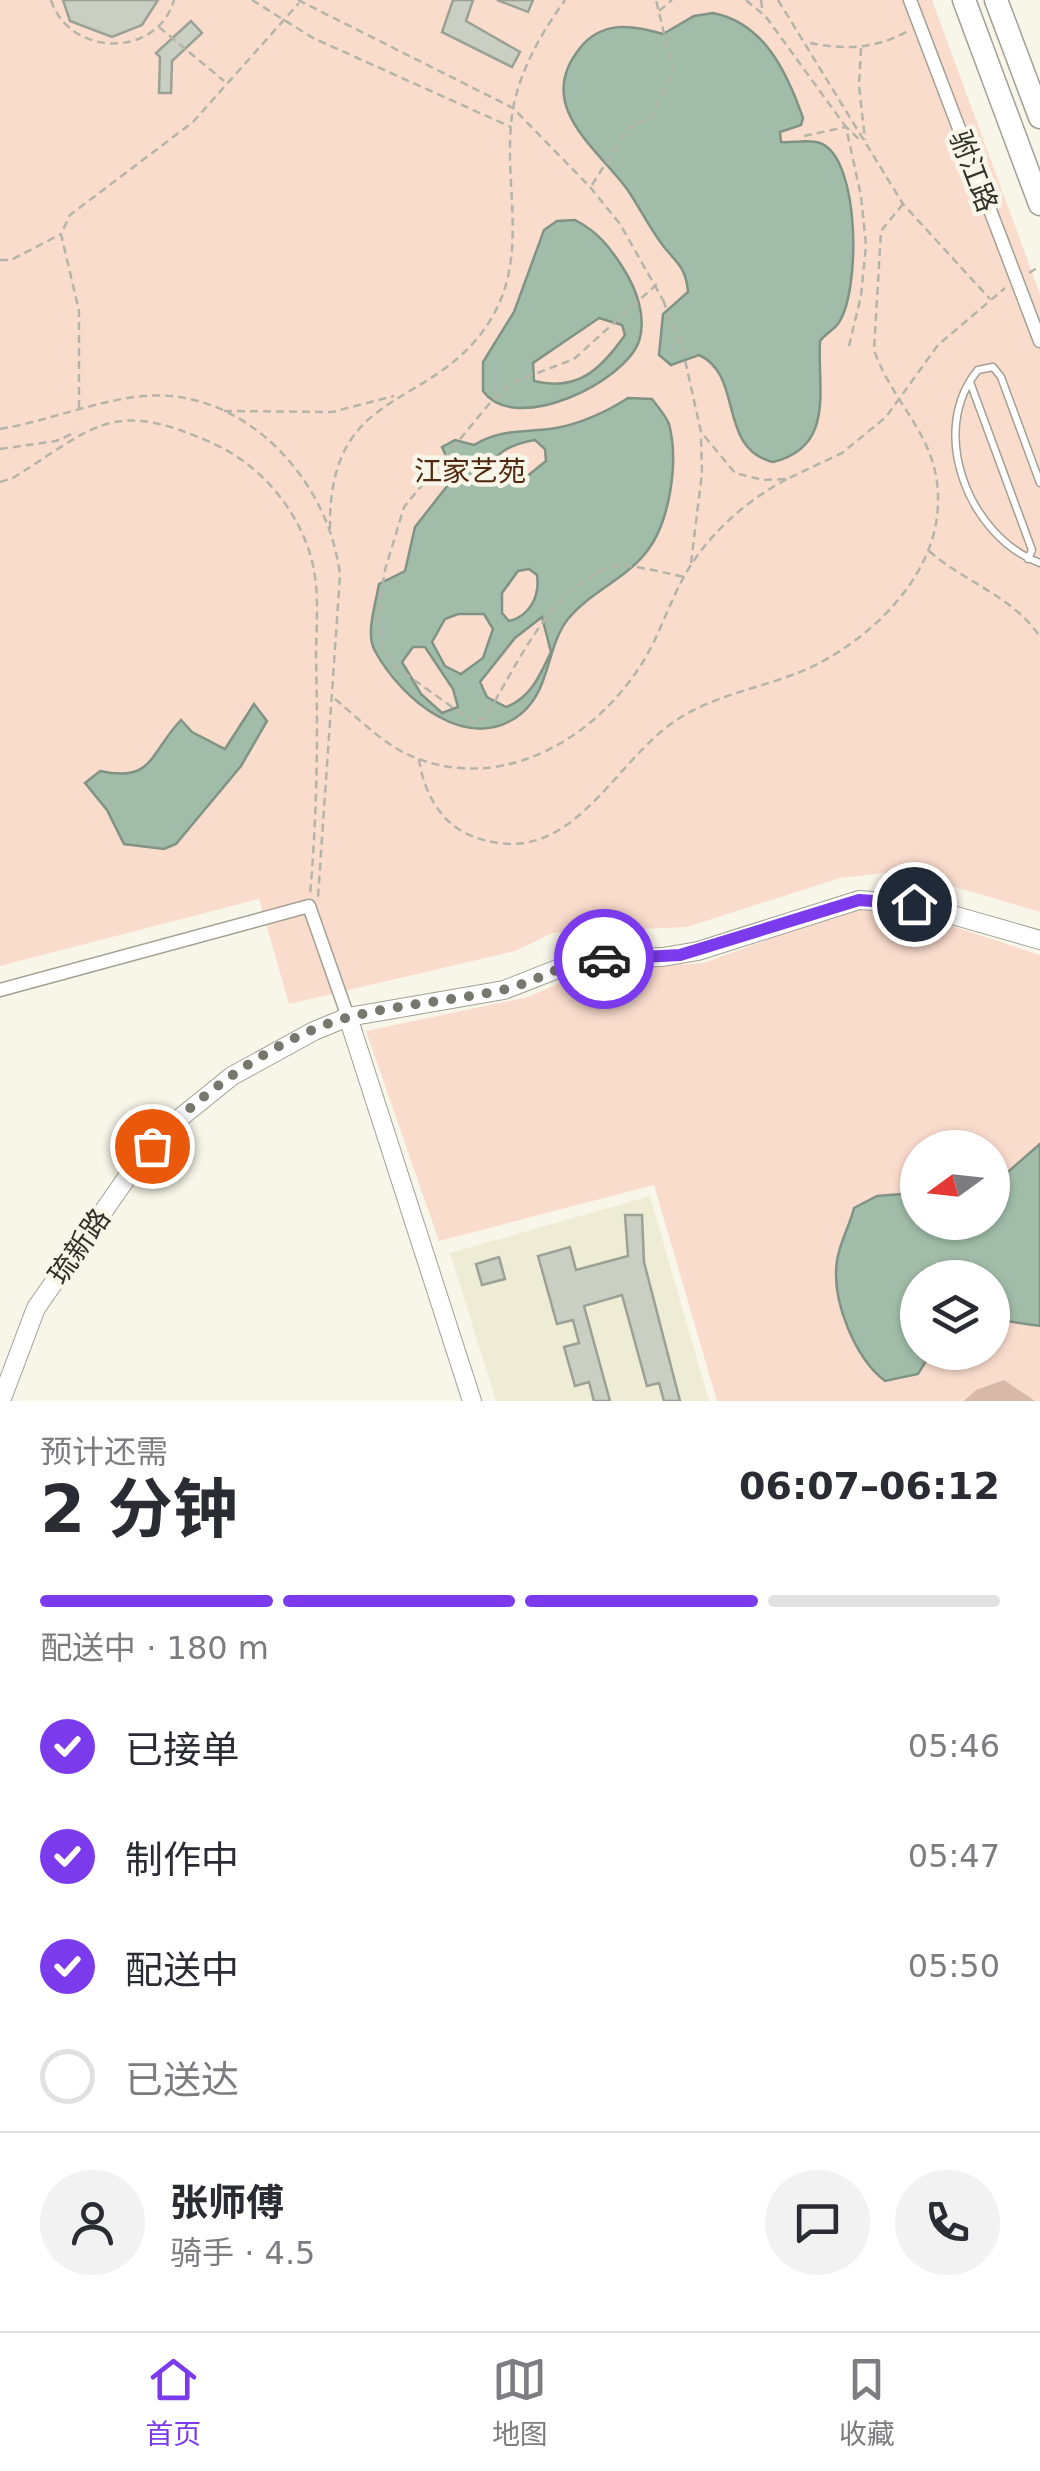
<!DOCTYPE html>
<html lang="zh">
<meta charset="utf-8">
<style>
:root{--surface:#fff;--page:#f2f2f3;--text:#2b2b33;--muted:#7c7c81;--line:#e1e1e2;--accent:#7c3aed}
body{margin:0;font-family:"DejaVu Sans","Noto Sans SC",sans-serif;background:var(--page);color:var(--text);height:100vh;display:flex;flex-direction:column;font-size:38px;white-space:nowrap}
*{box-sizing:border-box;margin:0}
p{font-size:32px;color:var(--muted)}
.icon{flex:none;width:55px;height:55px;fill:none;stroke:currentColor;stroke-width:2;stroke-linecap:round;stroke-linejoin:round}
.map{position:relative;height:1401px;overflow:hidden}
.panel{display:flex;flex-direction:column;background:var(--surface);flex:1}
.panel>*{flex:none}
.needle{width:65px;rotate:255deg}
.fabs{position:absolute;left:900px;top:1130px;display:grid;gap:20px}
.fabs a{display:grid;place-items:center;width:110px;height:110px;border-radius:50%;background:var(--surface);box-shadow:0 2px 8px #0004;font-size:50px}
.pin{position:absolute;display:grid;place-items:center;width:85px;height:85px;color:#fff;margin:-42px;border:5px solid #fff;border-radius:50%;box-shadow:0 2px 10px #0007}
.courier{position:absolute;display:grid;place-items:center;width:100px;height:100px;margin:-50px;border:8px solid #7c3aed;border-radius:50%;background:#fff;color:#222;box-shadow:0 2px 12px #0007}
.head em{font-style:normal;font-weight:700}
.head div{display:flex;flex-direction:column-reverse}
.head{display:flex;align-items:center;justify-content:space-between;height:170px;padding:0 40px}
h1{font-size:65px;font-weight:700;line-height:75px}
.bar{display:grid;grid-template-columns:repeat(4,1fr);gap:15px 10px;align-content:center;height:120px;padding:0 40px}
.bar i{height:12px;border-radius:8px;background:var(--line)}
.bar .on{background:var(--accent)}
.bar p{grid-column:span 4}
.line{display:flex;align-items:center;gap:25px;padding:0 40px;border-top:2px solid var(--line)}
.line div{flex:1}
.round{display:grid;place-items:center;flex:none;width:105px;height:105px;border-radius:52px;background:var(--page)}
ol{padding:0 40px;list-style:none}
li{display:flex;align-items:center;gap:30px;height:110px}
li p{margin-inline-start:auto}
li .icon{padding:10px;border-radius:50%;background:var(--accent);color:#fff;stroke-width:4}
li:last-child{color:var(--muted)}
li i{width:55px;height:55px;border:5px solid var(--line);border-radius:50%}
.dock{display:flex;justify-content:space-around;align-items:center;height:140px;border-top:2px solid var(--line);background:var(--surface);font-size:28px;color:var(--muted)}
.dock a{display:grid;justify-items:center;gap:5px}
.dock .on{color:var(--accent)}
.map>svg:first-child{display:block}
</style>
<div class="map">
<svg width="1040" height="1401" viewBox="0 0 1040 1401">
<rect width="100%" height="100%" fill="#f8f6e8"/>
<path fill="#efecd6" d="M 650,1196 L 709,1401 L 496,1401 L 450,1253 Z"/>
<g fill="#fadccd" fill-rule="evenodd">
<path d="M 0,0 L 932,0 L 1040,294 L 1040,912 L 901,871 L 840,878 L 687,927 L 552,933 L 515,951 L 289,1004 L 259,899 L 0,966 Z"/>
<path d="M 856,908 L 912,913 L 1040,955 L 1040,1401 L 717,1401 L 654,1185 L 439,1241 L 366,1031 L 528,997 L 589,970 L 703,963 ZM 918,1148 L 992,1148 L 992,1222 L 918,1222 ZM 918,1278 L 992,1278 L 992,1352 L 918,1352 Z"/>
</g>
<path fill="#d7b8a9" d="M 1004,1380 L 1035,1401 L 964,1401 L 976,1390 Z"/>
<g fill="#a1bda9" stroke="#809384" stroke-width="2.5" fill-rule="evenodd">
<path d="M 713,13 C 764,23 787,72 803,118 L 801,125 L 780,132 L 781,142 C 792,143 810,139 820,143 C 861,158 861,296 837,325 C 832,331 825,334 820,341 C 817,387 836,447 773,462 C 717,449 744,375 699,355 L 671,365 L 659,355 L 663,314 L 688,292 C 686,268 678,264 664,247 C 650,229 640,208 627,189 C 595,146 534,105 580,48 C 602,20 633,25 663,34 L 694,16 Z"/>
<path d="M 575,220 C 597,231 610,247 623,268 C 636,288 647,317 639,341 C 625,382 515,436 483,391 L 483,362 L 514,312 L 544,230 L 557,221 ZM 599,318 L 622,325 L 625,335 C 601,369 578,392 534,381 L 533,363 Z"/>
<path d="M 628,398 L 652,399 C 657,406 666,416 669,424 C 679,462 670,525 644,555 C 623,580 589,593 568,619 C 546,647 551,688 522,713 C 469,757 401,699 375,651 C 365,634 376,603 379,584 L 405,571 L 415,527 L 455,476 L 442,447 L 455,440 L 474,445 C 501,428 526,433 556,428 C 583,423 606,412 628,398 ZM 535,440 L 545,449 L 546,461 L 526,477 L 488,486 L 484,474 C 495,452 511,444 535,440 ZM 529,569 L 537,575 C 540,596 530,616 509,621 L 502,613 L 502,593 L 518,571 ZM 458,614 L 484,614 L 493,629 L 483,658 L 461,674 L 445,666 L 432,642 L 445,619 ZM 542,617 L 551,652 C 540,675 531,698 506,707 L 487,697 L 480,682 L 515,638 ZM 413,647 L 425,647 L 453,689 L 458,707 L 442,713 L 421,694 L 402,662 Z"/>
<path d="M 254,704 L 267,721 L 241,766 L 176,844 L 164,849 L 124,844 L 107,810 L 85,783 L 100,771 C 154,783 150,752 181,720 L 192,732 L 225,749 Z"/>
<path d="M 1040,1144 L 1040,1326 L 993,1319 L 992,1278 L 918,1278 L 918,1352 L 931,1353 L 918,1374 L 885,1381 C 855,1358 831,1300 837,1261 C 839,1244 850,1225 854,1208 L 877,1196 L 914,1193 L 918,1222 L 992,1222 L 993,1185 Z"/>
</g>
<g fill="#c9cfc2" stroke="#9ba194" stroke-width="2.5">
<path d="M 63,0 L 158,0 L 142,25 L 112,37 L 70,21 Z"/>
<path d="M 453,0 L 473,0 L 466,21 L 520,52 L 512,67 L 442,32 Z"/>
<path d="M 497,0 L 533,0 L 528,12 Z"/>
<path d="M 191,21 L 202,33 L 172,61 L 171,93 L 159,93 L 160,57 L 156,53 Z"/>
<path d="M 625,1215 L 642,1215 L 644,1262 L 680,1401 L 664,1401 L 659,1383 L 647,1386 L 622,1295 L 584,1306 L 610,1401 L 594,1401 L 589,1382 L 575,1386 L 564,1347 L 579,1343 L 573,1320 L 557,1324 L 538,1256 L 570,1247 L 576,1270 L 628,1256 Z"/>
<path d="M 499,1257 L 505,1279 L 482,1285 L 476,1264 Z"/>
</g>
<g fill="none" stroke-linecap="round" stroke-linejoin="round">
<defs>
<g id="lane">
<path d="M 970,382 L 1032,550 L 1028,559"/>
<path d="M 1040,483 L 1001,377 L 993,367 L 978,370 C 927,431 969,537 1040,563"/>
</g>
<g id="street">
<path d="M 910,0 L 1040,341"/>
<path d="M 0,990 L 309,906 L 348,1017"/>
</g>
<g id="secondary">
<path d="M 348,1017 L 472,1401"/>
<path d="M 1,1401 L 36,1308 L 135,1166 L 170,1126 L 232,1076 L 314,1031 L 348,1017 L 504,990 L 583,959 L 663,957 L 698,951 L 859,900 L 914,904 L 1040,940"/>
</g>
<g id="highway">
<path d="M 964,0 L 1040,204"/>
<path d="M 996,0 L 1040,117"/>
</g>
</defs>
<use href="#lane" stroke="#a2a093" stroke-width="9"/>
<use href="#street" stroke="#a2a093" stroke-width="15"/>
<use href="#secondary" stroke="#a2a093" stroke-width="20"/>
<use href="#highway" stroke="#a2a093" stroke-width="25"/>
<g stroke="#b5b4a8" stroke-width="2.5" stroke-dasharray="8 5" stroke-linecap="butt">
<path d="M 51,0 C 69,57 157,59 174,0"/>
<path d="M 252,0 L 313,38 L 511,127"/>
<path d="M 298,0 L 513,108 L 590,187 L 620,224 L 663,300"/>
<path d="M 746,0 L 766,17 L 846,127 L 861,196 L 866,245 L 861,296 L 849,346"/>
<path d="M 761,0 L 763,13"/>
<path d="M 778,0 L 903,204 L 990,299"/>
<path d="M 659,11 L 672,0"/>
<path d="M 159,27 L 224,81"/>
<path d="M 810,43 C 845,50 876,49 908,31"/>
<path d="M 861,48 L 859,85 L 865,140"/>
<path d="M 804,136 L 846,127 L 862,142"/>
<path d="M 592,185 L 628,128 L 651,118 L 673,71 L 656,0"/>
<path d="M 0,260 L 11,260 L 61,234"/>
<path d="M 1029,273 L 1040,266"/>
<path d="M 657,284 L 574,359 L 514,382 L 489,404 L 404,507 L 385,570 L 378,618 L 383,648 L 396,667 L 473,722 L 485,718 C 517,666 551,583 616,566 C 628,563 669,574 685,577"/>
<path d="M 663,300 L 683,351 L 701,432 L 735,473 L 763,480 L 787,479 L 842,453 L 886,417 L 938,345 L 1005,288"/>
<path d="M 79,408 L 79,311 L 61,234 L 70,215 L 193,122 L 299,3"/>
<path d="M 224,411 L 332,412 L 394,396"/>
<path d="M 0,429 C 48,421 94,401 143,396 C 245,387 329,480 340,575 L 318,897"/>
<path d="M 0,449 L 56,441 L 76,432"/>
<path d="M 0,482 L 13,478 C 96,426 112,398 212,443 C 260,464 299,510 312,561 C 320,593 316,627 316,659 C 318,739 317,816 310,895"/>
<path d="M 330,529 C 328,382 433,414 491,319 C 531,253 501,180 513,109 C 520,70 542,32 565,0"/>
<path d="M 929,551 C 966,583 1014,597 1040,637"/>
<path d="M 691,563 L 702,473 L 701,437"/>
<path d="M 335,699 C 358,718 382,743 409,755 C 496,794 589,744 639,668 C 660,637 670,597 691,565 C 715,528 748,500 787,479"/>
<path d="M 419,759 C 423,790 440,824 472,836 C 570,874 609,766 675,721 C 710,697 755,689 795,674 C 858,650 928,588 937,517 C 946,440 896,412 874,350 L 881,231 L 903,204"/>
</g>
<use href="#lane" stroke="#fff" stroke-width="6"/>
<use href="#street" stroke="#fff" stroke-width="12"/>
<use href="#secondary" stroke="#fff" stroke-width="18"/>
<use href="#highway" stroke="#fff" stroke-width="22"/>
</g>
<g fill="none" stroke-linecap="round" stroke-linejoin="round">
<path stroke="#77776e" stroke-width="10" stroke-dasharray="0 18" d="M 152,1146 C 197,1094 282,1034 350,1017 C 400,1004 452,1001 502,990 C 538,982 566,960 604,959"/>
<path stroke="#7c3aed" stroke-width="12" d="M 604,959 L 680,955 L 859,900 L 914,904"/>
</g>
<g text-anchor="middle" stroke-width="9" stroke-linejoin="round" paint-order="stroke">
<g font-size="28" fill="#32322c" stroke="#f8f6e8">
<text transform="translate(974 171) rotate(69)" y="10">驸江路</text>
<text transform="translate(79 1246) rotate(-55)" y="10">琉新路</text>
</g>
<g font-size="28" fill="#51270f" stroke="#f8f6e8">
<text x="470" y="481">江家艺苑</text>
</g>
</g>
</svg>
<div class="fabs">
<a><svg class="needle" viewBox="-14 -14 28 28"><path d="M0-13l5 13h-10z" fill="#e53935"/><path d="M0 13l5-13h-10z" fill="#7c7c81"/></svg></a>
<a><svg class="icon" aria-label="layers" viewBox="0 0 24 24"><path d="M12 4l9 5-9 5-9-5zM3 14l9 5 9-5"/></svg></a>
</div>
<div class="pin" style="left:152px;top:1146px;background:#ea580c"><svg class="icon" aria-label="bag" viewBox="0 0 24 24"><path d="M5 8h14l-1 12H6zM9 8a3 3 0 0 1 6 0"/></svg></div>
<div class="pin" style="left:914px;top:904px;background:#1f2937"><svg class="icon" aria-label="home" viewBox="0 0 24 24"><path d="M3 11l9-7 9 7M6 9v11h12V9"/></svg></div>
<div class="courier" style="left:604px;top:959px"><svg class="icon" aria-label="car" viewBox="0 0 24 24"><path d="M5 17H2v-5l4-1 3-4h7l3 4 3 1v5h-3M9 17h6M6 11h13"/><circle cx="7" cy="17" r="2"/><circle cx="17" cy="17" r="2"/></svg></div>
</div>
<section class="panel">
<div class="head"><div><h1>2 分钟</h1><p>预计还需</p></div><em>06:07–06:12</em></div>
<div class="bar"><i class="on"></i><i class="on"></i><i class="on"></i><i></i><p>配送中 · 180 m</p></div>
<ol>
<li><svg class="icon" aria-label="check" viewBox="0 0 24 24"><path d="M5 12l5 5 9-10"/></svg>已接单<p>05:46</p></li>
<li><svg class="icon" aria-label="check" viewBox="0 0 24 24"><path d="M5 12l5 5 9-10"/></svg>制作中<p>05:47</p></li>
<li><svg class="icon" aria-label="check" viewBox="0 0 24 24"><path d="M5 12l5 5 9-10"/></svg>配送中<p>05:50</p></li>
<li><i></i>已送达</li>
</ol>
<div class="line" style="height:180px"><a class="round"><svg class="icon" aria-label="person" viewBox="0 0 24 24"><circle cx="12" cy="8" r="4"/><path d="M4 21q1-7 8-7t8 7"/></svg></a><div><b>张师傅</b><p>骑手 · 4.5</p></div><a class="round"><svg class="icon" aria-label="chat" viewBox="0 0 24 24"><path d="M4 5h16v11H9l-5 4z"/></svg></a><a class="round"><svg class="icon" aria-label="phone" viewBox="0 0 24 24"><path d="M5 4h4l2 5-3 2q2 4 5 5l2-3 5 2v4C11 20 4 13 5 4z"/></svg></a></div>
</section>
<nav class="dock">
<a class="on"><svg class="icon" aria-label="home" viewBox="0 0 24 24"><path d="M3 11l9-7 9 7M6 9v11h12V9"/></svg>首页</a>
<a><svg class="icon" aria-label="map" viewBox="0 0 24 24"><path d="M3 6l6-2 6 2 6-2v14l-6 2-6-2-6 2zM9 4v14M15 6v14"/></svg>地图</a>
<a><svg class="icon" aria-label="saved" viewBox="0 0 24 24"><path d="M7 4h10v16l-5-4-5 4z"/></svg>收藏</a>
</nav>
